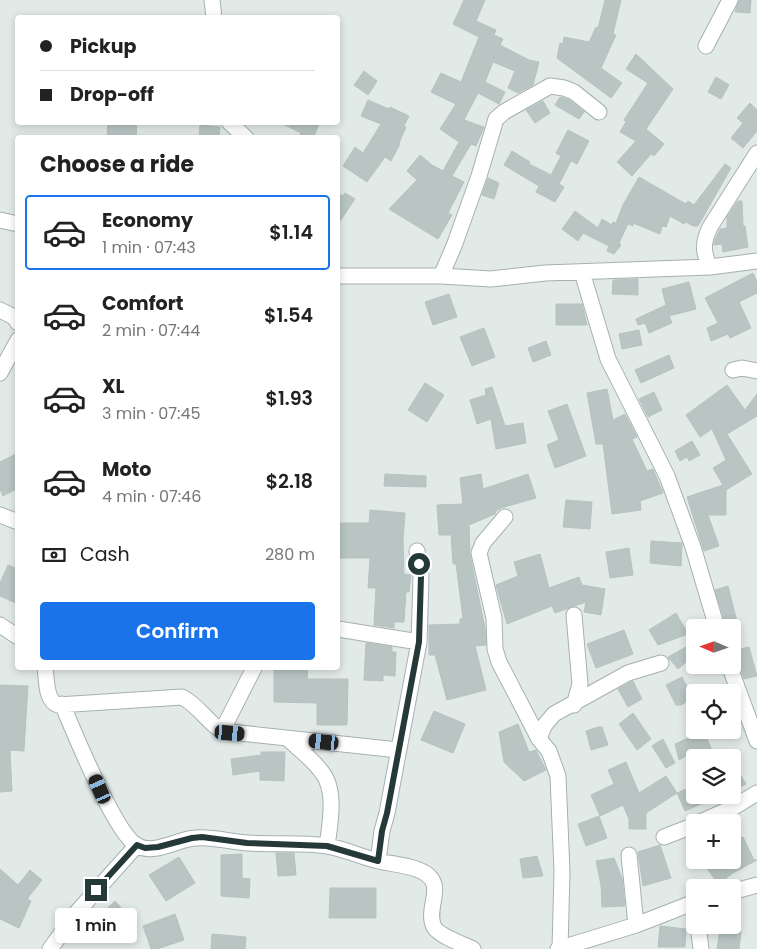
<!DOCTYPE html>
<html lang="en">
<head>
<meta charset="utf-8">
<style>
  body { margin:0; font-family:Poppins,sans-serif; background:#f6f6f6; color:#222; height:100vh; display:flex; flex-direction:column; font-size:19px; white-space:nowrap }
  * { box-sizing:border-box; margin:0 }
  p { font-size:16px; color:#767676 }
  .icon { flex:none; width:28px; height:28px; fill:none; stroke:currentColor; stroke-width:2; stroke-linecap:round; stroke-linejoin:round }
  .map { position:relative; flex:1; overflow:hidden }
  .side { position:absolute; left:15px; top:135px; width:325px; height:535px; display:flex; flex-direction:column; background:#fff; border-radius:5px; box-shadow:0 2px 8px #0003 }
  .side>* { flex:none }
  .hud { position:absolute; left:15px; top:15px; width:325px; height:110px; border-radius:5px; box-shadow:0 2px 8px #0003; display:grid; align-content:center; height:110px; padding:0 25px; background:#fff }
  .needle { width:32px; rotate:272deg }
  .buttons { position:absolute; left:686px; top:619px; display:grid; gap:10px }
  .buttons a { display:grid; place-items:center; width:55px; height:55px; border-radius:5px; background:#fff; box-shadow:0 2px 8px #0003; font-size:25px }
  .end { position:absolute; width:22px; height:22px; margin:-11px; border:6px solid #243938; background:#fff; box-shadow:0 0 0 2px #fff }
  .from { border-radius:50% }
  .bubble { position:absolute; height:35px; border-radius:5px; background:#fff; box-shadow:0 2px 8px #0003; font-size:16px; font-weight:600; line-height:35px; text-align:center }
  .car { position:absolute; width:15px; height:30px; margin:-15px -8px; border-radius:6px; box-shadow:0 0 4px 1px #0007; background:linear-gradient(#222 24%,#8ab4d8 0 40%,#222 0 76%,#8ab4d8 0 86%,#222 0) }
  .hud b { display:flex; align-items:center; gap:18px; height:48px; font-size:19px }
  .hud b+b { border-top:1px solid #e0e0e0 }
  .hud i { width:12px; height:12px; background:#222 }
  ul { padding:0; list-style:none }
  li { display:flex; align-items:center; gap:15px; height:75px; margin:0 10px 8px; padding:0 15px; border:2px solid transparent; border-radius:5px }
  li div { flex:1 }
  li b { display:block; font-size:19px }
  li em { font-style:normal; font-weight:600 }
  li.selected { border-color:#1a73e8 }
  li>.icon { width:45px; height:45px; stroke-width:1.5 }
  h2 { padding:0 25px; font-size:22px; line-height:60px }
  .pay { display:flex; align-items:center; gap:12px; height:55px; padding:0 25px; font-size:19px }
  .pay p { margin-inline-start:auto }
  .action { display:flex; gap:10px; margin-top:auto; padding:10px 25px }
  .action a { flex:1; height:58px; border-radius:5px; background:#1a73e8; color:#fff; font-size:20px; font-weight:600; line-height:58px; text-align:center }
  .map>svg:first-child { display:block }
  .building { fill:#b8c5c2; stroke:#b5c3c0 }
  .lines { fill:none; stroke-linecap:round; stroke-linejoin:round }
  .minor-casing { stroke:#a5b1b0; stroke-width:17 }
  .minor { stroke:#fff; stroke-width:15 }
  .route { stroke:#243938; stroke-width:6 }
</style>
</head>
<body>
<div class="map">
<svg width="757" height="949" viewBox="0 0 757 949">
  <rect width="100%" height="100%" fill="#e2eae8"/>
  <path class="building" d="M464 0H485L476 21 496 30 494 35 503 39 500 45 529 60 539 62 533 85 518 93 508 88 515 71 493 62 485 82 505 92 499 104 478 93 464 120 484 127 476 146 471 144 452 176 464 182 448 213 452 215 438 239 389 209 417 180 407 171 420 155 432 165 443 171 459 142 440 129 456 104 431 92 441 73 461 82 479 37 453 24Z
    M605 0H621L613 34 616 35 601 68 622 83 611 98 557 58 560 43 563 44 564 37 589 42 596 27 598 28Z
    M739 0H751L750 13 735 12Z
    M636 54 673 89 646 129 664 144 654 156 651 154 632 176 617 162 636 141 620 132 626 122 624 120 648 83 626 69Z
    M364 71 377 81 368 95 354 85Z
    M716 77 729 85 721 99 708 92Z
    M560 97 569 100 584 112 579 119 555 105Z
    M368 100 389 109 390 107 409 116 404 126 406 127 399 143 400 144 391 161 385 157 367 182 343 166 355 147 363 153 381 124 361 116Z
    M543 101 550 113 535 123 526 110Z
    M750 103 757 110V131L743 148 731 138 743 123 737 118Z
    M108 122H137L136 138H107Z
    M279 122H320L313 138H299L301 133Z
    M200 125 220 127 219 138H199Z
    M568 130 589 141 577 164 571 161 559 184 564 187 555 202 536 192 539 186 504 165 512 151 530 162 529 164 551 175 561 156 556 153Z
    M725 164 731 168 698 226H693L686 222 684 224 670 216 666 227 662 226 660 234 633 223V226L628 224 619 243 621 245 614 254 607 251 609 246 583 233 578 241 562 229 575 211 598 228 602 219 612 225 613 222 616 223 623 205 639 177 686 204 688 201 694 205Z
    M488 178 499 183 494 199 482 195Z
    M338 193 342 196 345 193 355 199 338 224Z
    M738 201H742L743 226H745L748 247 723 252 722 244 714 245 715 240 720 229 727 228V217Z
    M753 273 757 282V293L739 302 751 328 730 338 728 334 711 341 707 328 718 323 705 298Z
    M638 279V295L612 294 613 280Z
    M689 282 696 309 669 316 672 323 649 333 645 323 638 325 636 319 666 305 662 289Z
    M449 294 457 317 433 325 425 302Z
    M556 304H582L587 325H556Z
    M484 328 495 357 472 366 460 337Z
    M639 330 642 345 622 349 619 334Z
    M546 341 551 355 533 362 528 348Z
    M669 355 674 368 641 383 635 370Z
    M425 383 444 395 427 422 408 410Z
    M727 385 745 410 757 394V416L727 434 752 474 726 490V515H708L719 546 704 551 687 497 723 485 713 468 726 460 712 429 700 437 686 415Z
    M492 387 505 426 523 423 526 443 496 449 491 419 477 424 470 400 486 395 485 389Z
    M607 389 613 420 625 414 637 437 632 439 647 471 653 469 663 493 640 501 641 510 612 514 603 444H596L587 393Z
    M654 392 662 410 648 417 639 399Z
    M567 404 586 456 555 468 547 445 559 440 548 411Z
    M692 441 700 455 689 461 687 457 680 461 675 451Z
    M18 453V488L3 496 0 489V462Z
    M385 474 426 476V487L384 486Z
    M481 474 483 489 528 474 536 498 501 508 496 511 495 514 469 525 470 555 485 628 486 645 475 646 486 690 447 700 435 655H429V625L460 624V619L463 618 456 564H453L451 535H439L437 505 463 504 460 478Z
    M566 500 592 502 590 529 563 527Z
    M370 510 405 513 403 541 404 574 411 575 409 592H406L404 622H394V628L374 625 376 588H368L370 558H338V523H369Z
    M651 541 682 543 681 566 650 563Z
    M629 548 633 575 610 578 606 552Z
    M540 554 549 588 579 577 582 585 605 589 601 615 584 612 586 602 555 613 552 606 507 624 496 585 518 576 514 562Z
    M8 565 18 569V604L0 596V583Z
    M728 586 737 622 726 625 715 590Z
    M676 613 688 634 658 645 649 630Z
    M624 630 633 654 596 668 587 644Z
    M695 642V654L678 669 668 657Z
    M366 643 392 647V652H396L395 676 383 675V681L364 680Z
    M749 647 757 676 744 679 738 661 732 657V651Z
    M274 668H308L307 679H348L347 725H317V703L274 702Z
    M682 677 693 698 681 705H676L666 685Z
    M633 681 642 699 628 707 618 689Z
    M0 685 28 686 24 751 10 750 12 791 0 792Z
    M434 711 465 724 453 753 421 740Z
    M633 713 651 739 637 750 619 724Z
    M518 724 529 752 536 750 546 770 524 781 504 762 499 732Z
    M598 727H602L608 745 591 750 586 731Z
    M704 731 715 758H691L689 754 679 760 675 744Z
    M663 739 675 763 666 768 652 746Z
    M261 752H285L284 781 260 780V771L233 775 231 759 261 755Z
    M732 761 746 784 732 792Z
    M626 762 639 793 666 776 677 793 646 813V829H629V819L623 805 600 816 591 795 614 784 608 770Z
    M695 785V795H721L685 811 677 793Z
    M599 816 607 838 586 846 578 824Z
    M732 820 740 838 743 837 754 860H757L733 873 718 884 701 860H732Z
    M660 845 671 878 643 886 638 852Z
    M276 853H294L296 875 278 876Z
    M242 854V878L250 879 249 898 221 896V855Z
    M537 856 543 876 523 878 520 859Z
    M179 857 195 883 166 901 149 875Z
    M614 858 622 878 625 906 602 907 601 885 596 861Z
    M0 869 18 885 30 870 42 880 27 899 31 901 19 928 0 919Z
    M330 888H376V918H329Z
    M115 901 131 919 108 941 92 923Z
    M175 914 184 940 157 949H151L143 926Z
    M660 926 686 929 685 947H658Z
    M720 929 741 931 739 949H717Z
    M212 934 246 937 245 949H211Z"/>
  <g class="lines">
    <g class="minor-casing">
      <path id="minor" d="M212 0 214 18
        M706 46 730 0
        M229 122 246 138
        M0 220 18 224
        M710 267C702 251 703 242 710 227L757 153
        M582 272 608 359 667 476 693 547 717 628
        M338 276H441L491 279 545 273 710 267 757 261
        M441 276 454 246 479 176 496 119 504 112 550 86 564 88 574 92 599 112
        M0 310 14 317 18 323
        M733 370 742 368 757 371
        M0 373 18 340
        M0 515 18 522
        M505 517 483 543 479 553 494 618 495 649 499 662 539 739 549 751 558 776 562 872 560 949
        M0 625 18 637
        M338 629 419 642
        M729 665 757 741
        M45 668C47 679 45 701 58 705L182 697C198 705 207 722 222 731L398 750
        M62 704C74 732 114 831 136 845 154 856 177 839 195 838 212 836 230 842 248 843 274 845 302 842 327 846 345 849 361 857 378 861 392 864 406 865 419 870 450 883 424 906 434 927 438 935 464 945 473 949
        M574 705 580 684 574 615
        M222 731 254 668
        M288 739C299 749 312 759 321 771 337 789 330 824 327 846
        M539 739 544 726 554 714 628 673 661 663
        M700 822 734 807 757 793
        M664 837 695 825
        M629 855 636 925
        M378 861 382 831 387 813 419 642 421 576 417 551
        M732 892 757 885
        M698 925 701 949
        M50 949 77 912 137 845
        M558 949 636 925 695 902"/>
    </g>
    <use href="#minor" class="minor"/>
  </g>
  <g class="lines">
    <path class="route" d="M96 890 137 845 145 848 158 847 192 838 202 837 247 843 327 846 378 861 382 831 387 813 419 642 421 576 419 564"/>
  </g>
</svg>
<div class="buttons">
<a><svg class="needle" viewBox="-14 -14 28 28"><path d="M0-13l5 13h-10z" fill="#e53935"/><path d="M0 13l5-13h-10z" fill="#767676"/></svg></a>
<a><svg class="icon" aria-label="locate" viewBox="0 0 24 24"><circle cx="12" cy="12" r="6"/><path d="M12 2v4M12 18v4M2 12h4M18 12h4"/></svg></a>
<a><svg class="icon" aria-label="layers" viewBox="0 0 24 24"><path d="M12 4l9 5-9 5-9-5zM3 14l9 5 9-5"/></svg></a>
<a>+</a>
<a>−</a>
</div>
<i class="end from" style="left:419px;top:564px"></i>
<i class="end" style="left:96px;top:890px"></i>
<div class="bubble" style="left:55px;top:908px;width:82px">1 min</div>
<i class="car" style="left:230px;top:733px;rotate:95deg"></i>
<i class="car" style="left:324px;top:742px;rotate:276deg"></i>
<i class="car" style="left:100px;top:789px;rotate:336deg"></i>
<div class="hud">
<b><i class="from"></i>Pickup</b>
<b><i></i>Drop-off</b>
</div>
<section class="side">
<h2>Choose a ride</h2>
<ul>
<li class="selected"><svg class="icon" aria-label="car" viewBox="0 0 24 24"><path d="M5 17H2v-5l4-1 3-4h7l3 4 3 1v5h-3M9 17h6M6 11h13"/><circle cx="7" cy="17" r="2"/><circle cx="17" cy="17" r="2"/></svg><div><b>Economy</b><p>1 min · 07:43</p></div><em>$1.14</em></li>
<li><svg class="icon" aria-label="car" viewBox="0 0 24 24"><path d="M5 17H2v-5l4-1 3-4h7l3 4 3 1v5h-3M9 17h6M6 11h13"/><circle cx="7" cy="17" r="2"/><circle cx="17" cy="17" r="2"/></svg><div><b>Comfort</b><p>2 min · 07:44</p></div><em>$1.54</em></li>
<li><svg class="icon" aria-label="car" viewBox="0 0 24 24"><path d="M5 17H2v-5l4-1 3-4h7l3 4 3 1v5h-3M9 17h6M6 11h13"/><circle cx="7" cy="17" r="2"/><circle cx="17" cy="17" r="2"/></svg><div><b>XL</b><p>3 min · 07:45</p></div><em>$1.93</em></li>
<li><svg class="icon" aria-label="car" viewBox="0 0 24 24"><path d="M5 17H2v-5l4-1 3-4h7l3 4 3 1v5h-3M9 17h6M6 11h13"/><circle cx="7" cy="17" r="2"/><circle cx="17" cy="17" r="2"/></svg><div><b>Moto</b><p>4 min · 07:46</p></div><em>$2.18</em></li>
</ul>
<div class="pay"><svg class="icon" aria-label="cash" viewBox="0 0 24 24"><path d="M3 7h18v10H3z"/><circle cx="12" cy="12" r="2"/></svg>Cash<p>280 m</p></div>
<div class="action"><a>Confirm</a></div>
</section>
</div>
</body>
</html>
